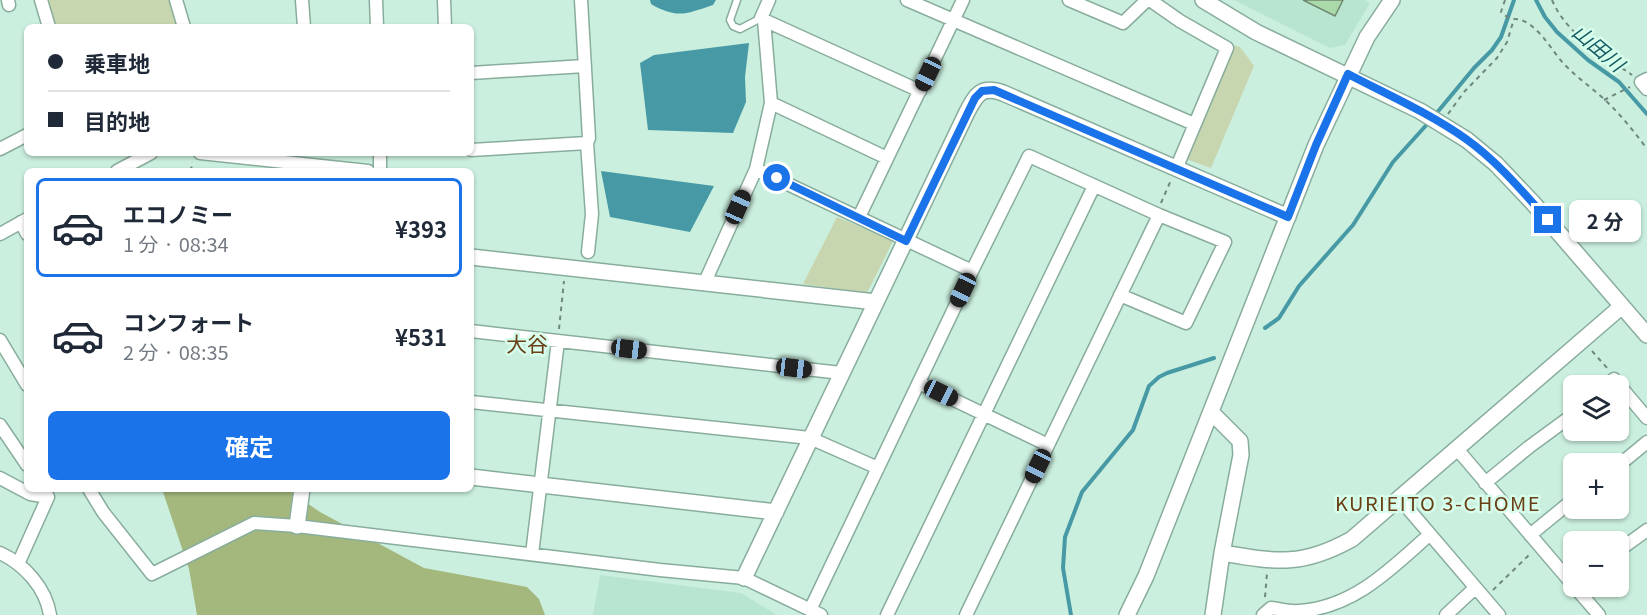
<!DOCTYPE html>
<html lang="ja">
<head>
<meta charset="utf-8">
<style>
  body { margin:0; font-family:Georgia,"Noto Sans JP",serif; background:#f6f6f7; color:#1f2937; height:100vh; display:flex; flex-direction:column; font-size:22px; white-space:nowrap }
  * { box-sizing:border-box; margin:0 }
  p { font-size:20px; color:#747a83 }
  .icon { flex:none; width:33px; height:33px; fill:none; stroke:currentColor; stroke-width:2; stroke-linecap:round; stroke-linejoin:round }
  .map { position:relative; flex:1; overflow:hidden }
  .sheet { position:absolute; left:24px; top:168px; width:450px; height:324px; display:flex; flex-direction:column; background:#fff; border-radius:9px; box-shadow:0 2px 4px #0004 }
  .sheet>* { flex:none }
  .banner { position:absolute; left:24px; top:24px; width:450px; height:132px; border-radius:9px; box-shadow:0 2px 4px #0004; display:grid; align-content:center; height:132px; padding:0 24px; background:#fff }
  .controls { position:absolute; left:1563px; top:375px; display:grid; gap:12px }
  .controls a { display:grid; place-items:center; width:66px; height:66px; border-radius:9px; background:#fff; box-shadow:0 2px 4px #0004; font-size:30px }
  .end { position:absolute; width:27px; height:27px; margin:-14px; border:8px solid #1a73e8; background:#fff; box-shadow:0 0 0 3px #fff }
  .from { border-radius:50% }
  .bubble { position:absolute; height:42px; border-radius:9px; background:#fff; box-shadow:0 2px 4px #0004; font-size:20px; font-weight:700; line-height:42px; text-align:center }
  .car { position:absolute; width:18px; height:36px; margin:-18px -9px; border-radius:8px; box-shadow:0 0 4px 2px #0007; background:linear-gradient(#222 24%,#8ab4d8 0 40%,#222 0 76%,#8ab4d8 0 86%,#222 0) }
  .banner b { display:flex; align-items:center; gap:21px; height:57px; font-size:22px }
  .banner b+b { border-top:2px solid #e0e1e3 }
  .banner i { width:15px; height:15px; background:#1f2937 }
  ul { padding:10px 0 0; list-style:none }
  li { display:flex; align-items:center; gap:18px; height:99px; margin:0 12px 9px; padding:0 12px; border:3px solid transparent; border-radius:9px }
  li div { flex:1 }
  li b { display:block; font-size:22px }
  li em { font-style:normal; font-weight:700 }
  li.active { border-color:#1a73e8 }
  li>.icon { width:54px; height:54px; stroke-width:1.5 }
  .cta { display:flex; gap:12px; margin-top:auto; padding:12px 24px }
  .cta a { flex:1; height:69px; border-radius:9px; background:#1a73e8; color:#fff; font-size:24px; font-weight:700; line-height:69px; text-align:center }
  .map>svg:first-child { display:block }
  .built { fill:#b8e5d0 }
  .green { fill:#c8d6b0 }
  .forest { fill:#a4b87e }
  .water { fill:#479aa5 }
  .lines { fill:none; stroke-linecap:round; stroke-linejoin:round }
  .stream { stroke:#479aa5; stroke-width:4 }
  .building { fill:#aad9aa; stroke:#718870; stroke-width:1.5 }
  .service-casing { stroke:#89ad9c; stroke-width:9 }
  .minor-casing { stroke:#89ad9c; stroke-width:15 }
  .tertiary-casing { stroke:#89ad9c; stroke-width:18 }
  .path { stroke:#6f887d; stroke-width:2; stroke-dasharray:4.5 4.5; stroke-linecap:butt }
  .service { stroke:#fff; stroke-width:6 }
  .minor { stroke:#fff; stroke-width:12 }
  .tertiary { stroke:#fff; stroke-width:15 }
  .route { stroke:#1a73e8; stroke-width:8 }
  .labels { text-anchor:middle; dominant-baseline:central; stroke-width:5; stroke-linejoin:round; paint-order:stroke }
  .water-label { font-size:20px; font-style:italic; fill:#145b63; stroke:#d7fdeb }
  .neighbourhood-label { font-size:20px; letter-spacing:1.5px; fill:#693f16; stroke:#d7fdeb }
  .quarter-label { font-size:21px; fill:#693f16; stroke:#d7fdeb }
</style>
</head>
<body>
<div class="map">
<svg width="1647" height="615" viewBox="0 0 1647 615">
  <rect width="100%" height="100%" fill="#caefde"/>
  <path class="built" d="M1234 0H1364L1370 3 1345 45 1330 48Z
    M600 575 741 593 777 615H593Z"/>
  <path class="green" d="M48 0H170L178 27H55Z
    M1233 45 1240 47 1254 66 1211 168 1186 159Z
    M837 217 893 241 867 293 803 284Z"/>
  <path class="forest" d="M162 489H287L320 512 424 568 527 587 539 599 545 615H197L189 569Z"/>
  <path class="water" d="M650 0H716L713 5C686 14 677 19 651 4Z
    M749 43 745 77 746 102 733 133 648 130 640 63 654 55Z
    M601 171 714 186 690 232 610 217Z"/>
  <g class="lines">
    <path class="stream" d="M1536 0 1545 17 1557 32 1588 60 1619 82 1647 114
      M1435 115 1474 68 1492 50 1501 37 1514 0
      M1265 328 1279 318 1299 286 1353 225 1393 162 1430 121
      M1071 615 1063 568 1065 537 1082 492 1133 430 1149 386 1159 377 1167 373 1214 358"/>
  </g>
  <path class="building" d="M1303 0H1343L1335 16Z"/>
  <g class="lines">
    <g class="service-casing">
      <path id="service" d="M737 0 730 20 733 26 740 29 761 18"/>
    </g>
    <g class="minor-casing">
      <path id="minor" d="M8 0 9 5
        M41 0 49 27
        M176 0 184 27
        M302 0 304 27
        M376 0 377 27
        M444 0 445 27
        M769 0 761 18 764 20 920 91
        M907 0 1194 124
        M1069 0 1123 23 1147 0
        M1150 0 1180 21 1227 48 1176 169
        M764 20 771 103
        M471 73 585 66
        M1647 79 1641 82 1647 89
        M587 143 592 214 588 252
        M0 149 27 135
        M471 150 587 143 589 138 581 0
        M200 153 368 171
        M756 169 972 271
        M117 171 151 153
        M380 171V153
        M859 217 963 0
        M21 222 27 234
        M0 234 27 219
        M704 284 756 169 771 103 887 158
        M471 331 841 373
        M0 340 27 385
        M919 383 1048 445
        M1607 386 1614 379 1647 418
        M471 402 810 438 878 468
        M0 425 27 465
        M1457 449 1574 586
        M1618 466 1647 442
        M0 478 30 494 48 497
        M1485 483 1529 447 1574 414
        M89 489 103 512 152 574 254 523 297 526 660 570 744 578 821 615
        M1399 498 1499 615
        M1530 535 1574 499
        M1618 551 1647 530
        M0 553C24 564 46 588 50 615
        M532 554 558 341
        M18 564 48 497 43 489
        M1574 586 1599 615
        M810 610 972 271 1029 156 1159 215 1225 242 1186 323 1120 295
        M887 615 1094 186
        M966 615 1159 215
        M1263 615 1271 608C1280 609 1290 612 1299 611 1353 608 1391 569 1429 535
        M1446 615 1475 588"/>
    </g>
    <g class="tertiary-casing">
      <path id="tertiary" d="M1203 0 1256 32 1420 111 1467 140 1496 164 1533 203 1647 335
        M471 257 876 302
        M1211 412 1240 441 1241 455 1222 553 1213 615
        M471 477 776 512
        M297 526 302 489
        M1222 553C1276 562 1302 567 1352 539L1622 306
        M744 578 967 112C976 95 981 85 1003 93L1288 217
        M1127 615 1146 576 1316 145 1367 37 1392 0"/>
    </g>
    <path class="path" d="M1505 0 1501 12 1512 21
      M1552 0C1567 35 1602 54 1632 75
      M1604 100 1630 87
      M1448 114 1464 92 1497 58 1507 42 1514 19C1522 19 1529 23 1535 29 1548 40 1555 56 1568 68 1579 79 1592 88 1604 99 1620 114 1634 131 1647 149
      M191 171 192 162
      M1161 203 1171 180
      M559 329 564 281
      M1592 351 1608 369
      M1493 590 1530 554
      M1265 597 1267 573"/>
    <use href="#service" class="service"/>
    <use href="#minor" class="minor"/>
    <use href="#tertiary" class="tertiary"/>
  </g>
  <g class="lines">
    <path class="route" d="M777 178 906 241 975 98 982 91 994 90 1288 217 1316 145 1348 74C1388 95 1429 113 1466 139 1497 161 1523 192 1548 220"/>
  </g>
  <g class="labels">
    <g class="water-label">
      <text transform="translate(1599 47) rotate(40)">山田川</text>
    </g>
    <g class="neighbourhood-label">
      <text x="1438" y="502">KURIEITO 3-CHOME</text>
    </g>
    <g class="quarter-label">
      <text x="527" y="343">大谷</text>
    </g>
  </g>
</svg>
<div class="controls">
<a><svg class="icon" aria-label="layers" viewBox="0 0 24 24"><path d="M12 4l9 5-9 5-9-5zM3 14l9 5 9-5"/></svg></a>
<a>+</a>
<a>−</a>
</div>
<i class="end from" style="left:777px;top:178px"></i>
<i class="end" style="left:1548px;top:220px"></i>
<div class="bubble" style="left:1569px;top:200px;width:72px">2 分</div>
<i class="car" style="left:928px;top:74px;rotate:205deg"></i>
<i class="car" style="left:738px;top:207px;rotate:24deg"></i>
<i class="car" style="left:963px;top:290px;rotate:205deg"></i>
<i class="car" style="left:629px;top:349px;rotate:97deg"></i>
<i class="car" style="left:794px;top:368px;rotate:97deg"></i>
<i class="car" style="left:941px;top:393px;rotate:116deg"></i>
<i class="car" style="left:1038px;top:466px;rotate:206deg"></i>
<div class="banner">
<b><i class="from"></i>乗車地</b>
<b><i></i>目的地</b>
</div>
<section class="sheet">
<ul>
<li class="active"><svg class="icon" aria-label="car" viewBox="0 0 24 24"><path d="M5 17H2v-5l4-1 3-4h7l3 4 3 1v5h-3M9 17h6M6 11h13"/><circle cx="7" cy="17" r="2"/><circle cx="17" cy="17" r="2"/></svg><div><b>エコノミー</b><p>1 分 · 08:34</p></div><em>¥393</em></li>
<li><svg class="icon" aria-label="car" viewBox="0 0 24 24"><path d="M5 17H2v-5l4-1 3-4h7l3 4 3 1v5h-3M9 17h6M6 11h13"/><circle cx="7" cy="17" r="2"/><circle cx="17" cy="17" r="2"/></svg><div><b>コンフォート</b><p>2 分 · 08:35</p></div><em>¥531</em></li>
</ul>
<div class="cta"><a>確定</a></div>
</section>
</div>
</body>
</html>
